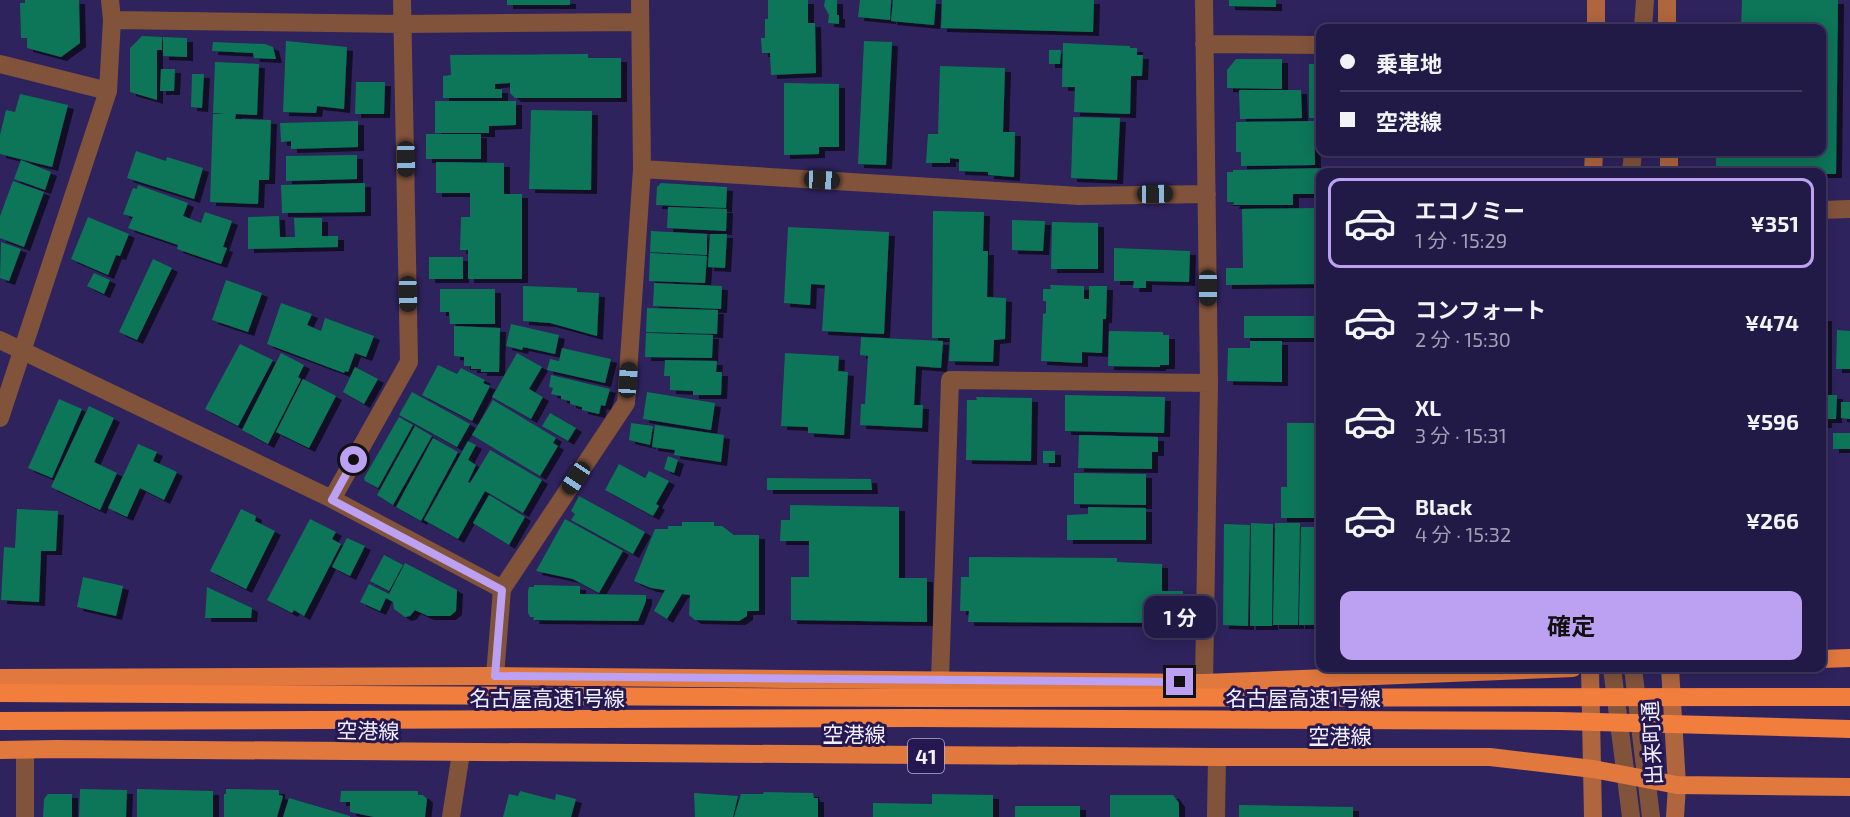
<!DOCTYPE html>
<html lang="ja">
<head>
<meta charset="utf-8">
<style>
  body { margin:0; font-family:"Exo 2","Noto Sans JP",sans-serif; background:#2e2751; color:#f1f3f6; height:100vh; display:flex; flex-direction:column; font-size:22px; white-space:nowrap }
  * { box-sizing:border-box; margin:0 }
  p { font-size:20px; color:#a2a1b3 }
  .icon { flex:none; width:33px; height:33px; fill:none; stroke:currentColor; stroke-width:2; stroke-linecap:round; stroke-linejoin:round }
  .map { position:relative; flex:1; overflow:hidden }
  .panel { position:absolute; left:1316px; top:168px; width:510px; height:504px; display:flex; flex-direction:column; background:#221a46; border-radius:12px; box-shadow:0 3px 15px #0003,0 0 0 2px #3f385f }
  .panel>* { flex:none }
  .top-card { position:absolute; left:1316px; top:24px; width:510px; height:132px; border-radius:12px; box-shadow:0 3px 15px #0003,0 0 0 2px #3f385f; display:grid; align-content:center; height:132px; padding:0 24px; background:#221a46 }
  .end { position:absolute; width:27px; height:27px; margin:-14px; border:8px solid #bca0f2; background:#111; box-shadow:0 0 0 3px #111 }
  .from { border-radius:50% }
  .bubble { position:absolute; height:42px; border-radius:12px; background:#221a46; box-shadow:0 3px 15px #0003,0 0 0 2px #3f385f; font-size:20px; font-weight:700; line-height:42px; text-align:center }
  .car { position:absolute; width:18px; height:36px; margin:-18px -9px; border-radius:8px; box-shadow:0 0 4px 2px #0007; background:linear-gradient(#222 24%,#8ab4d8 0 40%,#222 0 76%,#8ab4d8 0 86%,#222 0) }
  .top-card b { display:flex; align-items:center; gap:21px; height:57px; font-size:22px }
  .top-card b+b { border-top:2px solid #3f385f }
  .top-card i { width:15px; height:15px; background:#f1f3f6 }
  ul { padding:10px 0 0; list-style:none }
  li { display:flex; align-items:center; gap:18px; height:90px; margin:0 12px 9px; padding:0 12px; border:3px solid transparent; border-radius:12px }
  li div { flex:1 }
  li b { display:block; font-size:22px }
  li em { font-style:normal; font-weight:700 }
  li.selected { border-color:#bca0f2 }
  li>.icon { width:54px; height:54px; stroke-width:1.5 }
  .cta { display:flex; gap:12px; margin-top:auto; padding:12px 24px }
  .cta a { flex:1; height:69px; border-radius:12px; background:#bca0f2; color:#111; font-size:24px; font-weight:700; line-height:69px; text-align:center }
  .map>svg:first-child { display:block }
  .building { fill:#0c7558; filter:url(#shadow) }
  .lines { fill:none; stroke-linecap:round; stroke-linejoin:round }
  .service { stroke:#82533b; stroke-width:18 }
  .minor { stroke:#82533b; stroke-width:18 }
  .secondary { stroke:#af653e; stroke-width:18 }
  .trunk { stroke:#e1783e; stroke-width:18 }
  .motorway-bridge { stroke:#f17e3d; stroke-width:18 }
  .route { stroke:#bca0f2; stroke-width:8 }
  .labels { text-anchor:middle; dominant-baseline:central; stroke-width:6; stroke-linejoin:round; paint-order:stroke }
  .shield { fill:#251851; stroke:#b4afcb; stroke-width:1.5 }
  .shield-label { font-size:20px; font-weight:bold; fill:#f1f0ff }
  .street-label { font-size:21px; fill:#f1f0ff; stroke:#251851 }
</style>
</head>
<body>
<div class="map">
<svg width="1850" height="817" viewBox="0 0 1850 817">
  <defs>
    <filter id="shadow"><feDropShadow dx="6" dy="4" stdDeviation="0" flood-color="#0009"/></filter>
  </defs>
  <rect width="100%" height="100%" fill="#2e235d"/>
  <path class="building" d="M25 0H79L80 43 61 57 27 48V38H21L20 3H25Z
    M507 0H570V5H507Z
    M768 0H808V23H815L816 73 771 75 770 53H762L761 38H765V19H768Z
    M825 0H837V15H839V24L828 23 829 15 824 6Z
    M860 0H891L890 20 858 17Z
    M893 0H936L934 25 891 21Z
    M942 0H1094L1093 32 941 28Z
    M1229 0H1276V7L1229 6Z
    M1742 0H1838L1836 174H1821V172H1716V152H1821V28H1741Z
    M142 36 162 37V50H157V100L130 92V48Z
    M163 37 187 38V57L163 56Z
    M286 41 347 47 344 109 317 106 316 113 283 112Z
    M864 41 892 42 886 165 858 164Z
    M213 42 265 44 273 47 276 59 254 58 253 53 212 51Z
    M1063 43 1130 46V48H1137V55H1143L1142 76H1131L1130 114 1074 112 1075 87H1062Z
    M1049 50H1061L1060 64H1049Z
    M588 54V58H621V98H515L510 93V83L495 84V89H502V98H443V76L451 75 450 55Z
    M1236 59H1282V89L1227 88V70Z
    M215 62 259 64 257 115 236 114 235 119 271 120 269 180H259L258 204 210 202 213 114H226L213 113Z
    M1309 64H1320V118H1309Z
    M940 66 1005 68 1003 132H1015L1014 177 988 175V172L959 171V159L950 158V163H926L928 134H938Z
    M161 69H175L174 91H160Z
    M192 74H204L202 108 191 107Z
    M356 82H385L384 114H355Z
    M784 83 839 84V147H819V154L784 155Z
    M1239 90H1301L1302 118 1240 119Z
    M20 94 68 105 52 167 0 154V135L6 110 15 112Z
    M435 101H516V125L489 126V133H435Z
    M531 110 592 111 591 190 529 189Z
    M1073 117 1120 118 1117 180 1071 178Z
    M358 121V147L291 149V141L281 142 280 123Z
    M1314 121 1315 165 1241 166V152H1236V122Z
    M426 134H481V159H426Z
    M136 151 166 161 167 157 203 168 194 199 127 178Z
    M357 155V179L286 181V156Z
    M21 160 51 172 45 190 14 179Z
    M436 162 504 163V194H522V279H468V250H460L461 217H470V193H436Z
    M1328 168V172H1320V194H1293V205H1233L1234 202H1227V172H1233V170Z
    M13 181 44 192 24 247 0 238V216Z
    M365 183V212L282 213 281 185Z
    M661 183 727 187 726 208 656 205 657 187Z
    M138 185 188 203 183 216 201 223 205 212 232 221 223 247 227 248 221 264 177 249 178 245 128 228 133 217 123 214 133 188 137 189Z
    M668 207 727 209 726 231 667 228Z
    M1320 208V284L1226 285V268H1243L1242 209Z
    M933 211 984 212 983 251H988L987 297 1006 298 1005 339 994 340 993 362 949 361 950 338H932Z
    M279 216 280 237H295L294 218H322V236H338V247L248 249V217Z
    M88 217 129 234 120 256 116 255 108 275 71 259Z
    M1012 220 1045 221 1043 251 1012 250Z
    M1052 222 1098 223V269H1051Z
    M788 227 889 232 884 334 822 331 825 285 811 284 810 305 784 303Z
    M651 231 707 234V255L650 252Z
    M710 234H727L725 268 708 267Z
    M1 242 21 249 9 281 0 278Z
    M1114 248 1190 251 1189 282 1146 281V288H1133L1134 281H1114Z
    M650 253 707 256 705 283 649 281Z
    M429 257H463V279H429Z
    M153 259 172 268 137 340 119 332Z
    M94 273 110 280 104 294 87 286Z
    M226 280 262 293 248 332 212 320Z
    M654 283 722 286 721 309 653 306Z
    M1050 285 1084 286V299H1089V286H1107L1106 319H1103L1102 353 1082 352V363L1041 361 1043 314 1046 313V301H1043V289H1051Z
    M523 286 577 288V292L599 293 597 336 550 323 523 321Z
    M440 289H495V324H450L449 312H440Z
    M281 303 312 314 307 325 321 331 325 318 374 336 366 357 355 353 348 372 345 371 344 373 267 344Z
    M647 308 718 310 717 334 646 332Z
    M1244 316H1314L1315 338H1244Z
    M1821 317H1826V395H1837L1836 419H1826V424H1821Z
    M511 324 559 335 555 354 523 347 522 350 506 346Z
    M454 326 500 328 499 372H481V369H471V366H464V357L454 356Z
    M1837 330 1850 331V369H1836Z
    M1109 331 1163 332V335H1169V365H1160V367L1108 366Z
    M646 333 713 335 712 358 645 357Z
    M861 337 943 341 941 368 916 366 914 405H923L922 428 860 425 861 404H865L868 356 860 355Z
    M1250 341H1282V382L1227 381 1228 348H1250Z
    M240 344 273 360 238 426 205 409Z
    M562 348 611 359 605 383 547 370 550 359 559 361Z
    M281 353 304 365 298 377 301 379 268 444 242 430Z
    M517 353 542 367 529 389 543 397 531 419 492 397Z
    M785 353 839 356 838 371 848 372 844 435 808 433V427L781 426Z
    M665 360 717 361 716 372H722L721 395H693V391L670 390V376H664Z
    M438 365 457 374 461 368 485 380 483 383 490 386 472 421 422 395Z
    M355 367 378 379 364 404 343 392Z
    M551 375 610 389 605 406 601 405 599 414 582 410V407L570 404V401L561 399V396L551 394 553 388 549 387Z
    M303 379 336 396 309 448 276 432Z
    M412 392 470 424 457 447 399 415Z
    M647 392 715 403 711 430 643 419Z
    M1065 395 1165 397 1164 433 1065 431Z
    M976 397 1032 398 1031 461 966 460 967 400H977Z
    M59 399 82 409 52 478 28 468Z
    M493 400 556 438 553 443 558 446 540 476 472 435Z
    M1841 402H1850V419L1841 418Z
    M89 406 114 418 94 462 117 473 100 510 51 487Z
    M550 413 576 428 568 441 542 426Z
    M399 417 413 425 378 488 365 481 364 478Z
    M631 423 653 426 650 445 629 440Z
    M1287 423H1320V518H1281V487H1287Z
    M655 425 724 435 721 462 674 455 675 450 652 447Z
    M415 426 432 436 393 505 377 495Z
    M1833 433H1850V449H1833Z
    M1079 435 1158 437V452H1152V469L1078 468Z
    M433 438 458 452 421 521 396 507Z
    M468 441 476 445 468 460 476 465 468 482 470 483 490 450 542 480 523 513 485 491 458 539 424 520Z
    M138 444 157 452 153 461 177 472 164 500 140 488 127 517 108 508Z
    M1043 451H1055V463H1043Z
    M668 456 678 460 674 473 664 469Z
    M619 464 645 478 649 471 669 481 656 504 659 506 653 516 605 490Z
    M1074 473 1146 474V505L1074 504Z
    M767 478 871 479 872 490H767Z
    M489 495 525 517 509 545 473 523Z
    M579 496 645 532 633 554 571 520 575 514 571 511Z
    M790 505 899 507V578H927V622L791 620V577H809V541H780L781 520H790Z
    M1088 507 1146 508V540H1067V515L1088 514Z
    M17 509 58 511 56 551H41L39 602 1 600 4 547 15 548Z
    M241 509 256 516 255 521 275 531 246 589 210 571Z
    M310 519 336 532 332 539 341 544 304 616 294 610 292 613 267 600Z
    M565 519 623 551 599 593 573 579 536 571Z
    M682 522H714V526H722L734 535H759V611H747V616L739 621 695 620 689 615 690 595 682 594 667 619 654 611 665 590 651 588 634 581 655 529H668V526H682Z
    M1251 523 1273 524 1272 626H1250Z
    M1275 523H1300L1298 625H1273Z
    M1224 524 1250 525 1248 626 1223 625Z
    M1301 527H1320V625H1299Z
    M347 538 365 546 350 576 332 567Z
    M384 555 403 565 389 591 370 581Z
    M969 557 1117 558V562L1162 564V591H1183V623L968 622 969 611H960L961 577H969Z
    M405 563 457 590 456 611 450 616H428L415 610 410 616 405 617 394 609 393 602 386 598 380 611 360 602 369 584 389 594Z
    M83 577 123 586 116 616 77 607Z
    M534 585 580 586V594L646 595V601L638 621 533 620 534 617H530L528 613V591L529 587H534Z
    M207 587 252 608 251 618H205Z
    M80 789 127 790 126 817H79Z
    M137 789 213 791V817H137Z
    M226 789 279 790V795L283 796 277 817H224V794H226Z
    M341 791H418V795H423L427 799 425 817H374L350 812V802H340Z
    M520 791 555 800 556 794 576 799 571 817H503L509 794 518 796Z
    M764 792 813 793 814 798H818V817H734L741 794H763Z
    M694 793 738 796 733 817H695Z
    M48 794H72V817H43L44 799Z
    M932 794 993 795V817H873V803L932 804Z
    M1110 795H1173L1179 803V817H1110Z
    M289 798 350 816V817H283Z
    M1239 805 1353 807V817H1239Z
    M1015 806H1080V817H1015Z"/>
  <g class="lines">
    <path class="service" d="M1643 28 1645 0
      M1631 172 1633 152
      M1612 668 1631 817
      M1633 668 1651 817"/>
    <path class="minor" d="M112 20 403 24 640 22
      M1204 44 1320 45
      M0 64 108 91
      M642 169 1079 196 1207 194
      M1821 210 1850 209
      M0 340 332 499 502 589 626 403 642 169 640 0
      M0 418 108 91 112 20 110 0
      M332 499 409 362 402 0
      M495 676 502 589
      M940 680 950 380 1209 383
      M1204 683 1209 383 1204 0
      M25 817V751
      M451 817 461 753
      M1216 817 1217 757"/>
    <path class="secondary" d="M1667 0V28
      M1596 28V0
      M1669 152V172
      M1593 172 1594 152
      M1590 668 1593 817
      M1670 668 1677 785 1675 817"/>
    <path class="trunk" d="M1821 659 1850 658
      M0 678 495 676 1204 683 1573 668
      M0 750 56 749 1217 757H1490L1593 769 1677 785 1850 787"/>
    <path class="motorway-bridge" d="M0 693 923 698 1850 697
      M0 721 916 718 1560 721 1850 729"/>
  </g>
  <g class="lines">
    <path class="route" d="M354 460 332 500 502 590 495 676 1180 682"/>
  </g>
  <g class="labels">
    <rect class="shield" x="908" y="739" width="36" height="34" rx="4.5"/>
    <g class="shield-label">
      <text x="926" y="756">41</text>
    </g>
    <g class="street-label">
      <text x="547" y="697">名古屋高速1号線</text>
      <text x="1303" y="697">名古屋高速1号線</text>
      <text transform="translate(368 730) rotate(1)">空港線</text>
      <text x="854" y="733">空港線</text>
      <text x="1340" y="735">空港線</text>
      <text transform="translate(1651 743) rotate(-93)">出来町通</text>
    </g>
  </g>
</svg>
<i class="end from" style="left:354px;top:460px"></i>
<i class="end" style="left:1180px;top:682px"></i>
<div class="bubble" style="left:1144px;top:596px;width:72px">1 分</div>
<i class="car" style="left:406px;top:159px;rotate:179deg"></i>
<i class="car" style="left:822px;top:180px;rotate:93deg"></i>
<i class="car" style="left:1155px;top:194px;rotate:89deg"></i>
<i class="car" style="left:1208px;top:288px;rotate:180deg"></i>
<i class="car" style="left:408px;top:294px;rotate:179deg"></i>
<i class="car" style="left:628px;top:380px;rotate:4deg"></i>
<i class="car" style="left:576px;top:478px;rotate:214deg"></i>
<div class="top-card">
<b><i class="from"></i>乗車地</b>
<b><i></i>空港線</b>
</div>
<section class="panel">
<ul>
<li class="selected"><svg class="icon" aria-label="car" viewBox="0 0 24 24"><path d="M5 17H2v-5l4-1 3-4h7l3 4 3 1v5h-3M9 17h6M6 11h13"/><circle cx="7" cy="17" r="2"/><circle cx="17" cy="17" r="2"/></svg><div><b>エコノミー</b><p>1 分 · 15:29</p></div><em>¥351</em></li>
<li><svg class="icon" aria-label="car" viewBox="0 0 24 24"><path d="M5 17H2v-5l4-1 3-4h7l3 4 3 1v5h-3M9 17h6M6 11h13"/><circle cx="7" cy="17" r="2"/><circle cx="17" cy="17" r="2"/></svg><div><b>コンフォート</b><p>2 分 · 15:30</p></div><em>¥474</em></li>
<li><svg class="icon" aria-label="car" viewBox="0 0 24 24"><path d="M5 17H2v-5l4-1 3-4h7l3 4 3 1v5h-3M9 17h6M6 11h13"/><circle cx="7" cy="17" r="2"/><circle cx="17" cy="17" r="2"/></svg><div><b>XL</b><p>3 分 · 15:31</p></div><em>¥596</em></li>
<li><svg class="icon" aria-label="car" viewBox="0 0 24 24"><path d="M5 17H2v-5l4-1 3-4h7l3 4 3 1v5h-3M9 17h6M6 11h13"/><circle cx="7" cy="17" r="2"/><circle cx="17" cy="17" r="2"/></svg><div><b>Black</b><p>4 分 · 15:32</p></div><em>¥266</em></li>
</ul>
<div class="cta"><a>確定</a></div>
</section>
</div>
</body>
</html>
